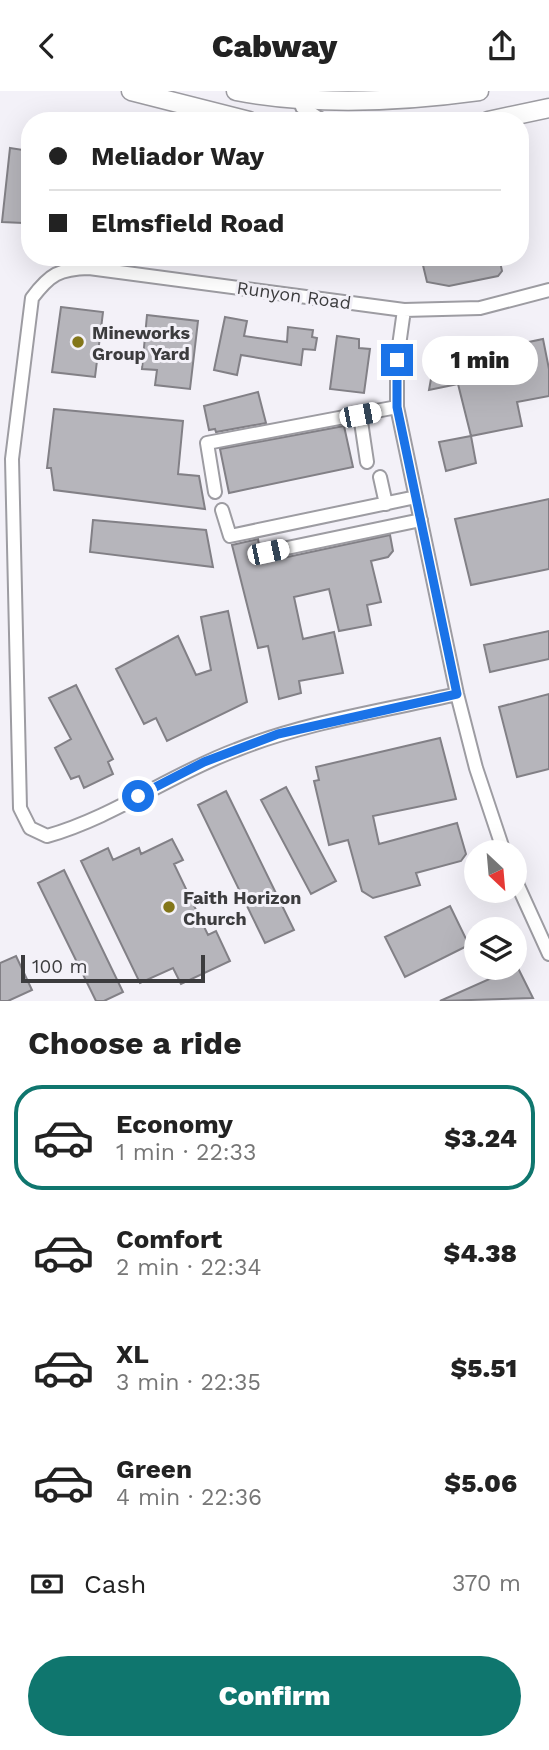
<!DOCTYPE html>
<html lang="en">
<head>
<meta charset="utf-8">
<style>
  body { margin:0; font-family:"Work Sans",sans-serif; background:#f6f6f6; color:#222; height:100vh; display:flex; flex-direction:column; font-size:26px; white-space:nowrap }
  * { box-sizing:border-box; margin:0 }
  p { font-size:23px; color:#767676 }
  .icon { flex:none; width:38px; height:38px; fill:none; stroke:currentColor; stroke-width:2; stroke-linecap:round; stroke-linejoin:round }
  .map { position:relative; height:910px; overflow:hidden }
  .side { display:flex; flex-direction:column; background:#fff; flex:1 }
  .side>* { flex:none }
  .banner { position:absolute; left:21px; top:21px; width:508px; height:154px; border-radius:28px; box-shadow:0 7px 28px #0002; display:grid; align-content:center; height:154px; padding:0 28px; background:#fff }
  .needle { width:46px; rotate:154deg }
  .buttons { position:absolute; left:464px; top:749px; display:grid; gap:14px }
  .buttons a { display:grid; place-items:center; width:63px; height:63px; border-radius:50%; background:#fff; box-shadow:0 7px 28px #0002; font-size:35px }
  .scale { position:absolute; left:21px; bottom:18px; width:184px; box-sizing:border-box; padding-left:7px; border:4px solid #3c3c3e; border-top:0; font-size:19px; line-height:24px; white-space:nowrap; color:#3c3c3e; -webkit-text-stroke:5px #f3f1f8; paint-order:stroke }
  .end { position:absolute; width:32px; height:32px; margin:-16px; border:9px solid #1a73e8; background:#fff; box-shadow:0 0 0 4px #fff }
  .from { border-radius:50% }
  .bubble { position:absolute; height:49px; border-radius:24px; background:#fff; box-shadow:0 7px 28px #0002; font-size:23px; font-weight:800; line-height:49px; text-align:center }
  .car { position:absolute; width:21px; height:42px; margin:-21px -10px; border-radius:9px; box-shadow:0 0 5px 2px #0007; background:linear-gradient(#fff 24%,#345 0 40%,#fff 0 76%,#345 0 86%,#fff 0) }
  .banner b { display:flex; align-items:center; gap:24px; height:66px; font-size:26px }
  .banner b+b { border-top:2px solid #e0e0e0 }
  .banner i { width:18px; height:18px; background:#222 }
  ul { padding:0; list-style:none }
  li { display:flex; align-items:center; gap:21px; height:105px; margin:0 14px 10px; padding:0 14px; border:4px solid transparent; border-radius:28px }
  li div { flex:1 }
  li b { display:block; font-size:26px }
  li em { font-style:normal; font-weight:800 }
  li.selected { border-color:#0f766e }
  li>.icon { width:63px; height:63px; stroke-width:1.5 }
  h2 { padding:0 28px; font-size:32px; line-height:84px }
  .pay { display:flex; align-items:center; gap:18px; height:77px; padding:0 28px; font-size:26px }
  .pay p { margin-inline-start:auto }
  .primary-button { display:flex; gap:14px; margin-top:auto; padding:14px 28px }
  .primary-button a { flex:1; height:80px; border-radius:42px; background:#0f766e; color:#fff; font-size:28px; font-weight:800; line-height:80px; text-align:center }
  header { display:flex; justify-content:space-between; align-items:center; height:91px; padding:0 28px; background:#fff; font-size:32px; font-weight:800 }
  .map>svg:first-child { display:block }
  .building { fill:#b6b5bb; stroke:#828086; stroke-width:2 }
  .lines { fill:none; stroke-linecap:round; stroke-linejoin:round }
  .minor-casing { stroke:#9d9ca2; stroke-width:16 }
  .highway-casing { stroke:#9d9ca2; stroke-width:21 }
  .minor { stroke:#fff; stroke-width:12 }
  .highway { stroke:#fff; stroke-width:18 }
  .route { stroke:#1a73e8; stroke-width:9 }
  .poi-dot { fill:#83761a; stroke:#f3f1f8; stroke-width:2.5 }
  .labels { text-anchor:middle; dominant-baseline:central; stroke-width:6; stroke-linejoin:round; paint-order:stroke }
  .street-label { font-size:18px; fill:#3c3c3e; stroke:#f3f1f8 }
  .poi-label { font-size:18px; font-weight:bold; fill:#3c3c3e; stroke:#f3f1f8; text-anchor:start }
</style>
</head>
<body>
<header><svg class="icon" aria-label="back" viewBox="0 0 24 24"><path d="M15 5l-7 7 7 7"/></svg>Cabway<svg class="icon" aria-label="share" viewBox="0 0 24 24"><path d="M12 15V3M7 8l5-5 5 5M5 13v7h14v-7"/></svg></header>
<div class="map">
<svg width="549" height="910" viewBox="0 0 549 910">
  <rect width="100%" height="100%" fill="#f3f1f8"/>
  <path class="building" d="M10 57 30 60 23 132 2 131Z
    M421 166H499L502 180 498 185 449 195 427 191Z
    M61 216 103 221 95 286 52 281Z
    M147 224 198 230 190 298 155 294 157 279 142 278Z
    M225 226 247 230 244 245 287 251 288 236 313 239 312 246 317 247 315 259 303 258 301 274 241 264 237 284 214 279Z
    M337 245 359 248V257L370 258 364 302 330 298Z
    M543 248 549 278V305L517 311 522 335 471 345 458 293 429 299 434 271Z
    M258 301 266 332 216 341 215 338 209 339 204 315Z
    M54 318 183 330 178 383 199 385 205 418 54 399 51 377H47Z
    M344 335 353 376 229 402 220 358Z
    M471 345 476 372 446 380 439 351Z
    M549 408V478L471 494 455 428Z
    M93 429 206 439 213 476 90 461Z
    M390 444 393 460 388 466 371 470 381 511 367 514 371 534 339 540 329 498 294 506 303 548 334 541 343 582 299 590 301 602 279 608 268 555 258 557 232 454 258 448 261 466 269 470Z
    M228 520 247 611 167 650 156 627 144 633 116 578 178 545 196 584 211 579 201 526Z
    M549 540V568L490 581 484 554Z
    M76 594 113 668 108 671 113 683 84 697 79 685 71 688 55 657 71 648 49 607Z
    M549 603V678L517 686 499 616Z
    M440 647 456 708 373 725 379 753 457 732 466 763 461 770 416 782 420 794 373 807 362 800 348 749 329 754 314 690 319 689 316 676Z
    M286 696 336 790 311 803 261 709Z
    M226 700 294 839 265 852 198 714Z
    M172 748 183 769 174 773 208 844 216 840 230 870 181 893 173 877 140 892 81 770 108 757 113 769 139 757 141 763Z
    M64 779 123 901 104 910H96L38 792Z
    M450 815 469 854 405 886 385 846Z
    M16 865 32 899 8 910H0V872Z
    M516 873 533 907 440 910 514 877Z"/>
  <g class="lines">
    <g class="minor-casing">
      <path id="minor" d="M299 4 302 16 323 30
        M404 219 397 269V316L457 603 476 677 504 761
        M360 324 367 371
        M380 386 386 413
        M215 401 207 352 397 316
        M222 419 230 445 416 406
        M268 461 421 429
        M457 603C383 620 306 631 236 659 171 683 114 726 47 745L30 737 20 717 12 368 32 207C50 183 59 178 89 177L404 219 480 217 549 199
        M514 786 549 863"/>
    </g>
    <g class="highway-casing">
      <path id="highway" d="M131 0 249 30
        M236 0C316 15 399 11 479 0
        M488 30 549 17"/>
    </g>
    <use href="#minor" class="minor"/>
    <use href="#highway" class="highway"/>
  </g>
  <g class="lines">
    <path class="route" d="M138 705 204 671 278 643 457 603 397 316V269"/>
  </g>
  <g class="poi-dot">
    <circle cx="78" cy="251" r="7"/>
    <circle cx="169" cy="816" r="7"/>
  </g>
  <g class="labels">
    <g class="street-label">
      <text transform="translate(294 204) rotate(8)">Runyon Road</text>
    </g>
    <g class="poi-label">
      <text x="92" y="241">Mineworks<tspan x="92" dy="21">Group Yard</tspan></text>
      <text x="183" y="806">Faith Horizon<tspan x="183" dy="21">Church</tspan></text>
    </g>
  </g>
</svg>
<div class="buttons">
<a><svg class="needle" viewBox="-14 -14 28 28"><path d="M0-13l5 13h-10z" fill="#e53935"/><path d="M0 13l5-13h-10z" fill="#767676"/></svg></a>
<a><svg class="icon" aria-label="layers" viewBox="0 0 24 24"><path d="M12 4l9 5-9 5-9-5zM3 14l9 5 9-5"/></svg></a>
</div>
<div class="scale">100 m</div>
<i class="end from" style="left:138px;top:705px"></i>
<i class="end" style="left:397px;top:269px"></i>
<div class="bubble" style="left:422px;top:245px;width:116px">1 min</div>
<i class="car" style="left:360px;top:324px;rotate:79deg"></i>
<i class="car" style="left:268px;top:461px;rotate:78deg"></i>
<div class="banner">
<b><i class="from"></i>Meliador Way</b>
<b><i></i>Elmsfield Road</b>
</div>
</div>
<section class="side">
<h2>Choose a ride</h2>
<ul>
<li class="selected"><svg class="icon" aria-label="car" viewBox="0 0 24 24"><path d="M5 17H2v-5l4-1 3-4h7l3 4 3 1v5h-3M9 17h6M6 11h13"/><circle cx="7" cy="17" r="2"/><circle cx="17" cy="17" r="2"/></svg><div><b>Economy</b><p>1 min · 22:33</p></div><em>$3.24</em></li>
<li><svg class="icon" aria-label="car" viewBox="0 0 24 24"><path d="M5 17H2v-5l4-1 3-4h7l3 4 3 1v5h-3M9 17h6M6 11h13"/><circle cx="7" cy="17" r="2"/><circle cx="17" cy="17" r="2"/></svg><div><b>Comfort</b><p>2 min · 22:34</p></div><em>$4.38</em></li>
<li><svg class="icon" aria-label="car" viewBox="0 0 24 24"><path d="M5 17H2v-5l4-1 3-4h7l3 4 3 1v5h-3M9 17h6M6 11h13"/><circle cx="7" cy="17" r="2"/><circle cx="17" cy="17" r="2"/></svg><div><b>XL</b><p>3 min · 22:35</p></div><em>$5.51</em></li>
<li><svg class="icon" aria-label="car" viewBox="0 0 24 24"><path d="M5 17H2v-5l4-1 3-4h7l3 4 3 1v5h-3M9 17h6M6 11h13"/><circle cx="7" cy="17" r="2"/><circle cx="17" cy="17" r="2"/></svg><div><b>Green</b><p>4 min · 22:36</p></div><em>$5.06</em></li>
</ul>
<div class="pay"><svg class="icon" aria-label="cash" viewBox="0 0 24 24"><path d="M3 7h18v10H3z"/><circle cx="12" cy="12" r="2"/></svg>Cash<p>370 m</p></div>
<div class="primary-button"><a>Confirm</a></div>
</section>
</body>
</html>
